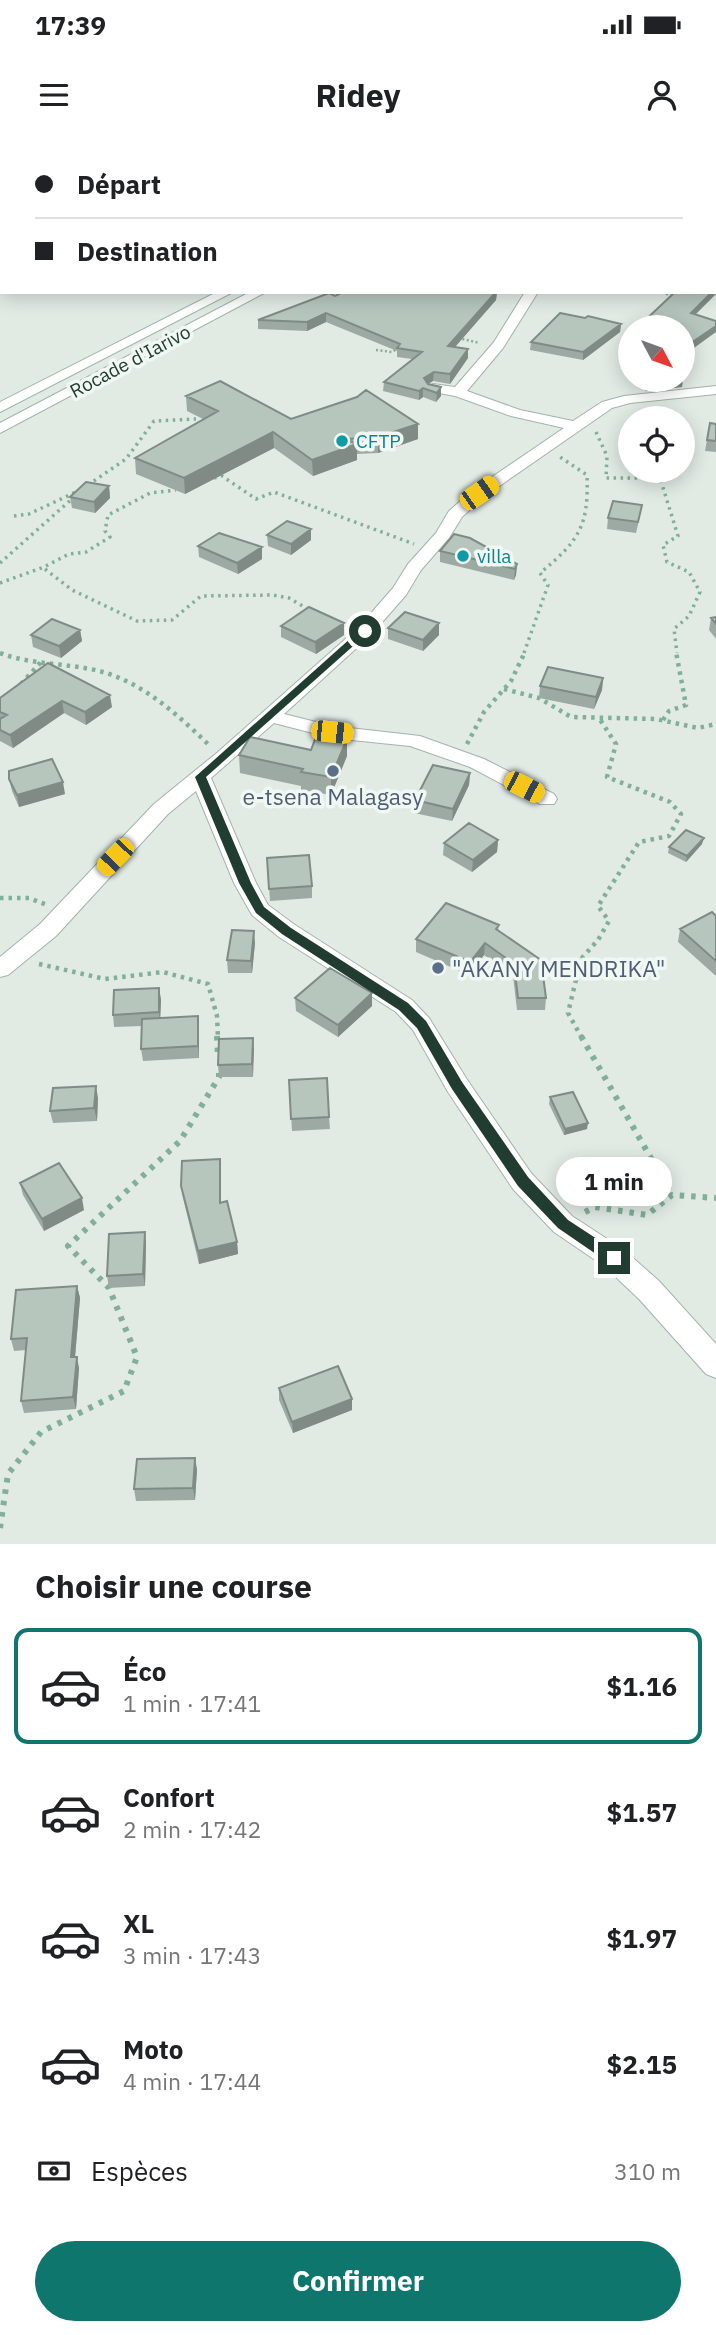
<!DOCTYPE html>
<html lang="fr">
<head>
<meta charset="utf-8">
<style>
  body { margin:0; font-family:"IBM Plex Sans",sans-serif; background:#f6f6f6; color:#202124; height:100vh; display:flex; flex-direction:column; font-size:26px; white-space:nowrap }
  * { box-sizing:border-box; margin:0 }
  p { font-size:23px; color:#757577 }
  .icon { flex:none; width:38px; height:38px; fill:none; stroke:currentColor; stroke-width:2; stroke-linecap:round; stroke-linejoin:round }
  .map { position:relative; height:1404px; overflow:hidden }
  .details { display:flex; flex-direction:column; background:#fff; flex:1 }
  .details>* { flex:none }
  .hud { position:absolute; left:0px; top:0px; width:718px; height:154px; box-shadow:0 4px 18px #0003; display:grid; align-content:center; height:154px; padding:0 35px; background:#fff }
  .needle { width:46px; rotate:131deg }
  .tools { position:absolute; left:618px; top:175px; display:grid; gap:14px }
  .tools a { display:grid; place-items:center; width:77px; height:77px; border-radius:50%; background:#fff; box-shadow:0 4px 18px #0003; font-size:35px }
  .end { position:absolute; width:32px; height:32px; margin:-16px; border:9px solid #213c30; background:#fff; box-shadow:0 0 0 4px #fff }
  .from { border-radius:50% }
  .bubble { position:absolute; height:49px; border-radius:24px; background:#fff; box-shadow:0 4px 18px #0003; font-size:23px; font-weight:700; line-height:49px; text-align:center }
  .car { position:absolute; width:21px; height:42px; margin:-21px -10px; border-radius:9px; box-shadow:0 0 5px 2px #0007; background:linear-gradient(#f5c518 24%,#345 0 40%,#f5c518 0 76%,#345 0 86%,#f5c518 0) }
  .hud b { display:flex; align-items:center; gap:24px; height:66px; font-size:26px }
  .hud b+b { border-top:2px solid #e0e0e0 }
  .hud i { width:18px; height:18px; background:#202124 }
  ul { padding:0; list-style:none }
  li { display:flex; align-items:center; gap:21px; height:116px; margin:0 14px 10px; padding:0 21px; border:4px solid transparent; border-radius:14px }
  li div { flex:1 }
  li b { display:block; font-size:26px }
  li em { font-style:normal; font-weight:700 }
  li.on { border-color:#0f766e }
  li>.icon { width:63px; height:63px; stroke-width:1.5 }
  h2 { padding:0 35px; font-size:32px; line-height:84px }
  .pay { display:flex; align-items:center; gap:18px; height:77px; padding:0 35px; font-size:26px }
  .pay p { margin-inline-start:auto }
  .button { display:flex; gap:14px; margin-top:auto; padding:14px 35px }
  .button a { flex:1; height:80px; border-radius:42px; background:#0f766e; color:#fff; font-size:28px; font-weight:700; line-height:80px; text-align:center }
  .status { display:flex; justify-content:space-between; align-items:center; height:49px; padding:0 35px; background:#fff; direction:ltr }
  .status svg { height:19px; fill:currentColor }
  header { display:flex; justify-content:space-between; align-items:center; height:91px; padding:0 35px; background:#fff; font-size:32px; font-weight:700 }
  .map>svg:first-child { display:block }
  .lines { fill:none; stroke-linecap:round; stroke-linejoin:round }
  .minor-casing { stroke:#a4b3aa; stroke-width:2 }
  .secondary-casing { stroke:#9fb7aa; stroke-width:2 }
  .path-far3 { stroke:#81af98; stroke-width:2.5; stroke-dasharray:2 2.5; stroke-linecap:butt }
  .path-far2 { stroke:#81af98; stroke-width:3.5; stroke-dasharray:2.5 4.5; stroke-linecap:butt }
  .path-far1 { stroke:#81af98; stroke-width:4.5; stroke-dasharray:3.5 5; stroke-linecap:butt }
  .path { stroke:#81af98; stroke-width:6; stroke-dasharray:4.5 7; stroke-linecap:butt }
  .minor { fill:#fff; fill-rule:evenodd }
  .secondary { fill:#fff; fill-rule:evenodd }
  .wall { fill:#9daaa3 }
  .shaded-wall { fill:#7f8b84 }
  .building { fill:#b6c6bd; stroke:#7f8b84; stroke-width:2 }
  .route { fill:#213c30 }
  .culture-dot { fill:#0f9aa8; stroke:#f1f8f3; stroke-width:2.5 }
  .service-dot { fill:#5c6f8a; stroke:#f1f8f3; stroke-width:2.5 }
  .labels { text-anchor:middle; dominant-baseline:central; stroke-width:7; stroke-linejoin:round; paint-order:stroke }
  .far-street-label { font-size:19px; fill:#213c30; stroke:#f1f8f3 }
  .far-culture-label { font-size:19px; fill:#0d838f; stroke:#f1f8f3; text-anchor:start }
  .service-label { font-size:23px; fill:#4e5e75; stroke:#f1f8f3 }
</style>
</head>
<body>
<div class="status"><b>17:39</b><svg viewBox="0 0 49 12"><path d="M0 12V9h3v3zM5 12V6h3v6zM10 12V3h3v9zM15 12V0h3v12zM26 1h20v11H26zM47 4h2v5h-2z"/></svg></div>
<header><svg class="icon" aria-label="menu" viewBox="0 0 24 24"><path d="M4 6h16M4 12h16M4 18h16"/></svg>Ridey<svg class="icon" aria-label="person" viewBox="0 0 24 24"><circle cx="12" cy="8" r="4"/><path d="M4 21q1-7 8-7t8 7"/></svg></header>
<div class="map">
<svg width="716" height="1404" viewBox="0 0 716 1404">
  <rect width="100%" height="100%" fill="#e1ebe4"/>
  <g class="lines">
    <g class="minor-casing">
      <path id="minor" d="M96 0H109L95 2Z
        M225 0H252L253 2H226Z
        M670 0H683L684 2H671Z
        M0 30H2V36H0Z
        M0 55H2V61H0Z
        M0 112H2V120H0Z
        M525 152H538L503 208 467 251 520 270 573 281 602 262 624 256 716 246V254L630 263 612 268 485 356 462 377 449 398 421 430 406 455 371 495 284 574 332 586 420 596 484 619 554 654 557 659 554 664H540L470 627 410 606 332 598 274 583 211 638 256 743 268 765 295 785 412 860 429 878 466 938 531 1033 572 1076 624 1110 659 1141 716 1204V1238L706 1234 639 1159 604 1126 554 1092 513 1049 448 952 413 890 396 872 279 797 252 775 234 743 196 651 168 674 56 796 8 835 0 837V817L40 784 154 664 218 612 359 487 393 448 408 424 436 393 449 371 473 350 564 288 511 276 455 256 428 251 426 248 433 244 455 247 494 202Z"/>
    </g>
    <g class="secondary-casing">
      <path id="secondary" d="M217 152H233L0 272V262Z
        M250 152H266L0 293V283Z"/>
    </g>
    <path class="path-far3" d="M662 152 674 157
      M458 198 480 203
      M376 210 392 212 398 208"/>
    <path class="path-far2" d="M596 292 607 316 606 338H660L678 396 663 405 667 422 689 432 700 452 689 476 674 489 677 513
      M214 338 222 336 256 359 274 352 414 404
      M88 345 126 319 154 281 196 279
      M14 376 29 374 78 351
      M0 423 73 358
      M45 429 72 450 137 481 172 480 201 456 273 455 289 458 311 471
      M0 443 44 427 69 414 86 412 110 397 105 391 108 375 150 353 176 350
      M524 513 548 445 540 433C579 401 589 386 587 335L557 315"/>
    <path class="path-far1" d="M0 513C29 524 60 523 90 529 139 538 177 574 211 607
      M21 544 41 522
      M504 549 539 558 571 577 656 579 698 588 716 584
      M663 580 669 571 686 565 676 512
      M467 604 484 572 511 541 525 512
      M0 758H29L47 765
      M39 824 105 839 163 832 208 844 217 876 218 898
      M582 898 568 873 581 819 598 800 609 781 598 766 639 702 669 696 681 674 670 662 607 637 616 604 599 578"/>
    <path class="path" d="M217 896 218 917
      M581 896 672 1055
      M585 1072 595 1067 647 1075 672 1055 716 1058
      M0 1388 8 1334 41 1292 124 1251 137 1217 109 1148 68 1106 180 1001 219 937V932"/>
    <use href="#minor" class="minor"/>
    <use href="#secondary" class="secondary"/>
  </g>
  <path class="wall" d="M243 0H314L311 2H228Z
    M343 152H497L496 160 455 207 468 218 450 244 433 241 428 244 441 247V256L436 262 423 257 419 260 383 251 384 242 412 219 397 217V211L326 182 307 191 258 189V180L335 156Z
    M668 152H716L695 174 687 213 682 211V187L673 154Z
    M621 184 620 192 583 220 530 210 531 202Z
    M683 237 682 247 646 251 634 240H682Z
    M186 256 291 279 418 299 378 313 357 314V320L313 336 274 308 185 354 136 334 135 318 203 279 187 271Z
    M710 283 716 284V312L705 311Z
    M109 346 110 358 95 373 72 368 70 357Z
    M640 376 636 393 607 389 608 378Z
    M267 395 311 400 291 415 268 406Z
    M198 406 262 407V419L238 434 199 417Z
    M440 411 517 424 516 435 514 440 440 422Z
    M716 477V499L709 490 711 478Z
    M439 483V495L423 511 388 499V488Z
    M281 486 344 495 316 514 281 497Z
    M80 490 82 501 61 518 33 507 31 495Z
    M48 523 112 567 86 585 64 573 13 608 0 601V558Z
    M603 538 602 550 594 569 539 558 540 546Z
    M347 599V616L331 655 301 650V646L240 633 239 615 311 610Z
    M470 633 469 645 452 681 414 673 415 660Z
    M9 639 65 654 19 667 12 651Z
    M498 700 497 712 472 732 443 715 444 703Z
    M702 704 686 722 668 713 669 707Z
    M267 718 312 746V758L270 761Z
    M716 776V836L678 802 680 789Z
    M499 785 498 790 546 858 545 870H517L513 836 484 815 469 835 416 812V799Z
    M255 803 252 833H228L227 820Z
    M159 848 161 860 160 878 199 888V918L143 921 141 909 142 886 114 887 113 875Z
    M372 853V866L338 897 296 871 295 858Z
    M253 898V937H219L218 925Z
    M289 940 329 977 330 989 292 991Z
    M550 957 587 989 564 995 549 964Z
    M98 958 97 981 53 983 50 971Z
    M221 1031V1062L237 1102 238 1114 199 1124 183 1058 181 1046Z
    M20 1043 84 1070 44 1091 23 1055Z
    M145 1092 146 1104 145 1146 109 1148 107 1136Z
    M77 1146 80 1158 75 1217 79 1228 76 1269 24 1273 21 1261 26 1210 14 1211 11 1199Z
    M279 1248 352 1270 293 1293 279 1260Z
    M197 1329 195 1360 136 1361 134 1349Z"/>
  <path class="shaded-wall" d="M716 148V154L690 180 691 173 712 152H716Z
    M496 152H497L496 160 448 215V206Z
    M326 173V182L307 191V182Z
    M621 184 620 192 583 220V212Z
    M716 186V192L687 213 688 205Z
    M468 209V218L450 244V234Z
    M434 232 433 241 423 247 424 238Z
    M682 237H683L682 247 646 251 647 240H682Z
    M441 247V256L436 262 437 253Z
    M423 248V257L419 260V251Z
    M418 284V299L378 313V297Z
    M273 292 274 308 185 354 184 338Z
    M357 304V320L313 336 312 320Z
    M109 346 110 358 95 373 94 362Z
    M311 389V400L291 415V404Z
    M262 407V419L238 434 237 423Z
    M517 424 516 435 514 440 515 429Z
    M344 483V495L316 514 315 502Z
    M439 483V495L423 511V500Z
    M80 490 82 501 61 518 59 506Z
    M603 538 602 550 594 569 596 557Z
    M110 555 112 567 86 585 85 572Z
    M62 561 64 573 13 608 10 595Z
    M347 599V616L331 655V637Z
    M470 633 469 645 452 681 453 669Z
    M63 642 65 654 19 667 17 655Z
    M704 698 702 704 686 722 687 716Z
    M498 700 497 712 472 732 473 720Z
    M254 791 255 803 252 833 251 821Z
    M485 803 484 815 469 835 470 822Z
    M159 848 161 860 160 885 159 872Z
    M372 853V866L338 897V885Z
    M198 876 199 888V918L198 906Z
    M253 898 254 910 253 937 252 924Z
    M96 946 98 958 97 981 94 968Z
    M588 983 587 989 564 995 565 989Z
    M220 1019 221 1031V1075L220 1063Z
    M82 1058 84 1070 44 1091 42 1079Z
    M145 1092 146 1104 145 1146 143 1134Z
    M237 1102 238 1114 199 1124 198 1111Z
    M77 1146 80 1158 74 1229 71 1217Z
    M77 1217 79 1228 76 1269 73 1257Z
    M352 1259V1270L293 1293 292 1282Z
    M195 1318 197 1329 195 1360 193 1348Z"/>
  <path class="building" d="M116 0H194L198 2H112Z
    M243 0H295L296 2H228Z
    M326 0H486L491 2H321Z
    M343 152H496L448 206 468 209 450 234 434 232 424 238 428 244 441 247 437 253 423 248 419 251 384 242 422 212 397 208 400 204 326 173 307 182 258 180 329 153 335 156Z
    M675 152H712L691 173 716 181V186L688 205 682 204V187H638Z
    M560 173 585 178 588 176 621 184 583 212 531 202Z
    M220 241 291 279 357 257 366 250 418 284 378 297 345 299 357 304 312 320 273 292 184 338 135 318 218 271 186 256Z
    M710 283 716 284V301L707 300Z
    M86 342 109 346 94 362 70 357Z
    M613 361 642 365 638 382 608 378Z
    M287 381 311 389 291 404 267 395Z
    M219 393 262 407 237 423 198 406Z
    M454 394 470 398 517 424 515 429 440 411Z
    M309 467 344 483 315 502 281 486Z
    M405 472 439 483 423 500 388 488Z
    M716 477V484L711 478Z
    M52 479 80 490 59 506 31 495Z
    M48 523 110 555 85 572 62 561 10 595 0 590V579L7 575 0 572V558Z
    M548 527 603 538 596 557 540 546Z
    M317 594 347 599 331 637 301 632 303 629 239 615 250 597 311 610Z
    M52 619 63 642 17 655 9 639V631Z
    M433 625 470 633 453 669 415 660Z
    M469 683 498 700 473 720 444 703Z
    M686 690 704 698 687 716 669 707Z
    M309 715 312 746 269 749 267 718Z
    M446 763 499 785 496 789 541 820 546 858H518L514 824 485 803 470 822 416 799Z
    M712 772 716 776V821L680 789Z
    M232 790 254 791 251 821 227 820Z
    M330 828 372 853 338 885 295 858Z
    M159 848V872L113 875 114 850Z
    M198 876V906L141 909 142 879Z
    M253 898 252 924 218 925 219 899Z
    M327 938 329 977 291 979 289 940Z
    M96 946 94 968 50 971 53 948Z
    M573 952 588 983 565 989 550 957Z
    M220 1019V1063L227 1061 237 1102 198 1111 181 1046 182 1021Z
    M59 1023 82 1058 42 1079 20 1043Z
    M145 1092 143 1134 107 1136 109 1094Z
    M77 1146 71 1217H77L73 1257 21 1261 27 1198 11 1199 16 1150Z
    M338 1226 352 1259 292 1282 279 1248Z
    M195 1318 193 1348 134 1349 137 1319Z"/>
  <path class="route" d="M361 489 370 491 206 637 251 743 264 767 291 788 408 863 426 881 462 942 528 1037 568 1080 620 1114 622 1118 620 1123H609L558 1088 518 1046 452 949 417 888 399 870 282 794 256 773 239 743 195 637Z"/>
  <g class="culture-dot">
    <circle cx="342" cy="301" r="7"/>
    <circle cx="463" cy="416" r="7"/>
  </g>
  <g class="service-dot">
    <circle cx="333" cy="631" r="7"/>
    <circle cx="438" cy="828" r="7"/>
  </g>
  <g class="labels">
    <g class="far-street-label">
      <text transform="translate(130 221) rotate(-28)">Rocade d'Iarivo</text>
    </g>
    <g class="far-culture-label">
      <text x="356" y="301">CFTP</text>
      <text x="477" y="416">villa</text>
    </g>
    <g class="service-label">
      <text x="333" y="656">e-tsena Malagasy</text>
      <text x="452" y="828" text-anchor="start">"AKANY MENDRIKA"</text>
    </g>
  </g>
</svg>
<div class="tools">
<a><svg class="needle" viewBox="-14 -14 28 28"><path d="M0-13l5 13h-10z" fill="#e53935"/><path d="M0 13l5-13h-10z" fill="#757577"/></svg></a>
<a><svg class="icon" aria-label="locate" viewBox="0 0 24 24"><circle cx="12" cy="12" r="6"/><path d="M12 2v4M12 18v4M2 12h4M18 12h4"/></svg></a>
</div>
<i class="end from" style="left:365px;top:491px"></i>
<i class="end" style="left:614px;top:1118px"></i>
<div class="bubble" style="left:556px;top:1017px;width:116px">1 min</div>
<i class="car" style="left:479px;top:353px;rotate:55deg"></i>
<i class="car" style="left:332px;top:592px;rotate:96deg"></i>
<i class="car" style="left:524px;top:647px;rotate:117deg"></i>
<i class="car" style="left:115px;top:717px;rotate:224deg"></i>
<div class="hud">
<b><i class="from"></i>Départ</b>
<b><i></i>Destination</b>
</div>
</div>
<section class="details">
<h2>Choisir une course</h2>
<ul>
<li class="on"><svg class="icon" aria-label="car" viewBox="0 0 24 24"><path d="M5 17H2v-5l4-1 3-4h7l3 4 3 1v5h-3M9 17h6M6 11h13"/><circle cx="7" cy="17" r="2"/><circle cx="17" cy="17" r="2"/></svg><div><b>Éco</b><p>1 min · 17:41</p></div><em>$1.16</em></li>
<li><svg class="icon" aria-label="car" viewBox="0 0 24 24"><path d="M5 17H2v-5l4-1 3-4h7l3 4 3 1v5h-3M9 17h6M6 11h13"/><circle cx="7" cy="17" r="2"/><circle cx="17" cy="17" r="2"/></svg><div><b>Confort</b><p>2 min · 17:42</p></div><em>$1.57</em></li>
<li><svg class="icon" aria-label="car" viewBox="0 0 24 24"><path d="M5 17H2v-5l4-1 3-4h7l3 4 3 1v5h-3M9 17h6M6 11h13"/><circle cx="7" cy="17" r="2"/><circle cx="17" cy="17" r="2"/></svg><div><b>XL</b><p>3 min · 17:43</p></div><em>$1.97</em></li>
<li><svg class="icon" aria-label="car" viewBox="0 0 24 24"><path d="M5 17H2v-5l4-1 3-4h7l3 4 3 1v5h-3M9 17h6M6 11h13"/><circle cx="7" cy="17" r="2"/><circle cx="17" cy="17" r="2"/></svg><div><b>Moto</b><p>4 min · 17:44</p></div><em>$2.15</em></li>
</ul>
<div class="pay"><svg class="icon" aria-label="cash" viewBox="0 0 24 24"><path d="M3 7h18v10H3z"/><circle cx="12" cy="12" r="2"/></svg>Espèces<p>310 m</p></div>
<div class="button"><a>Confirmer</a></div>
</section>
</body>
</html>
